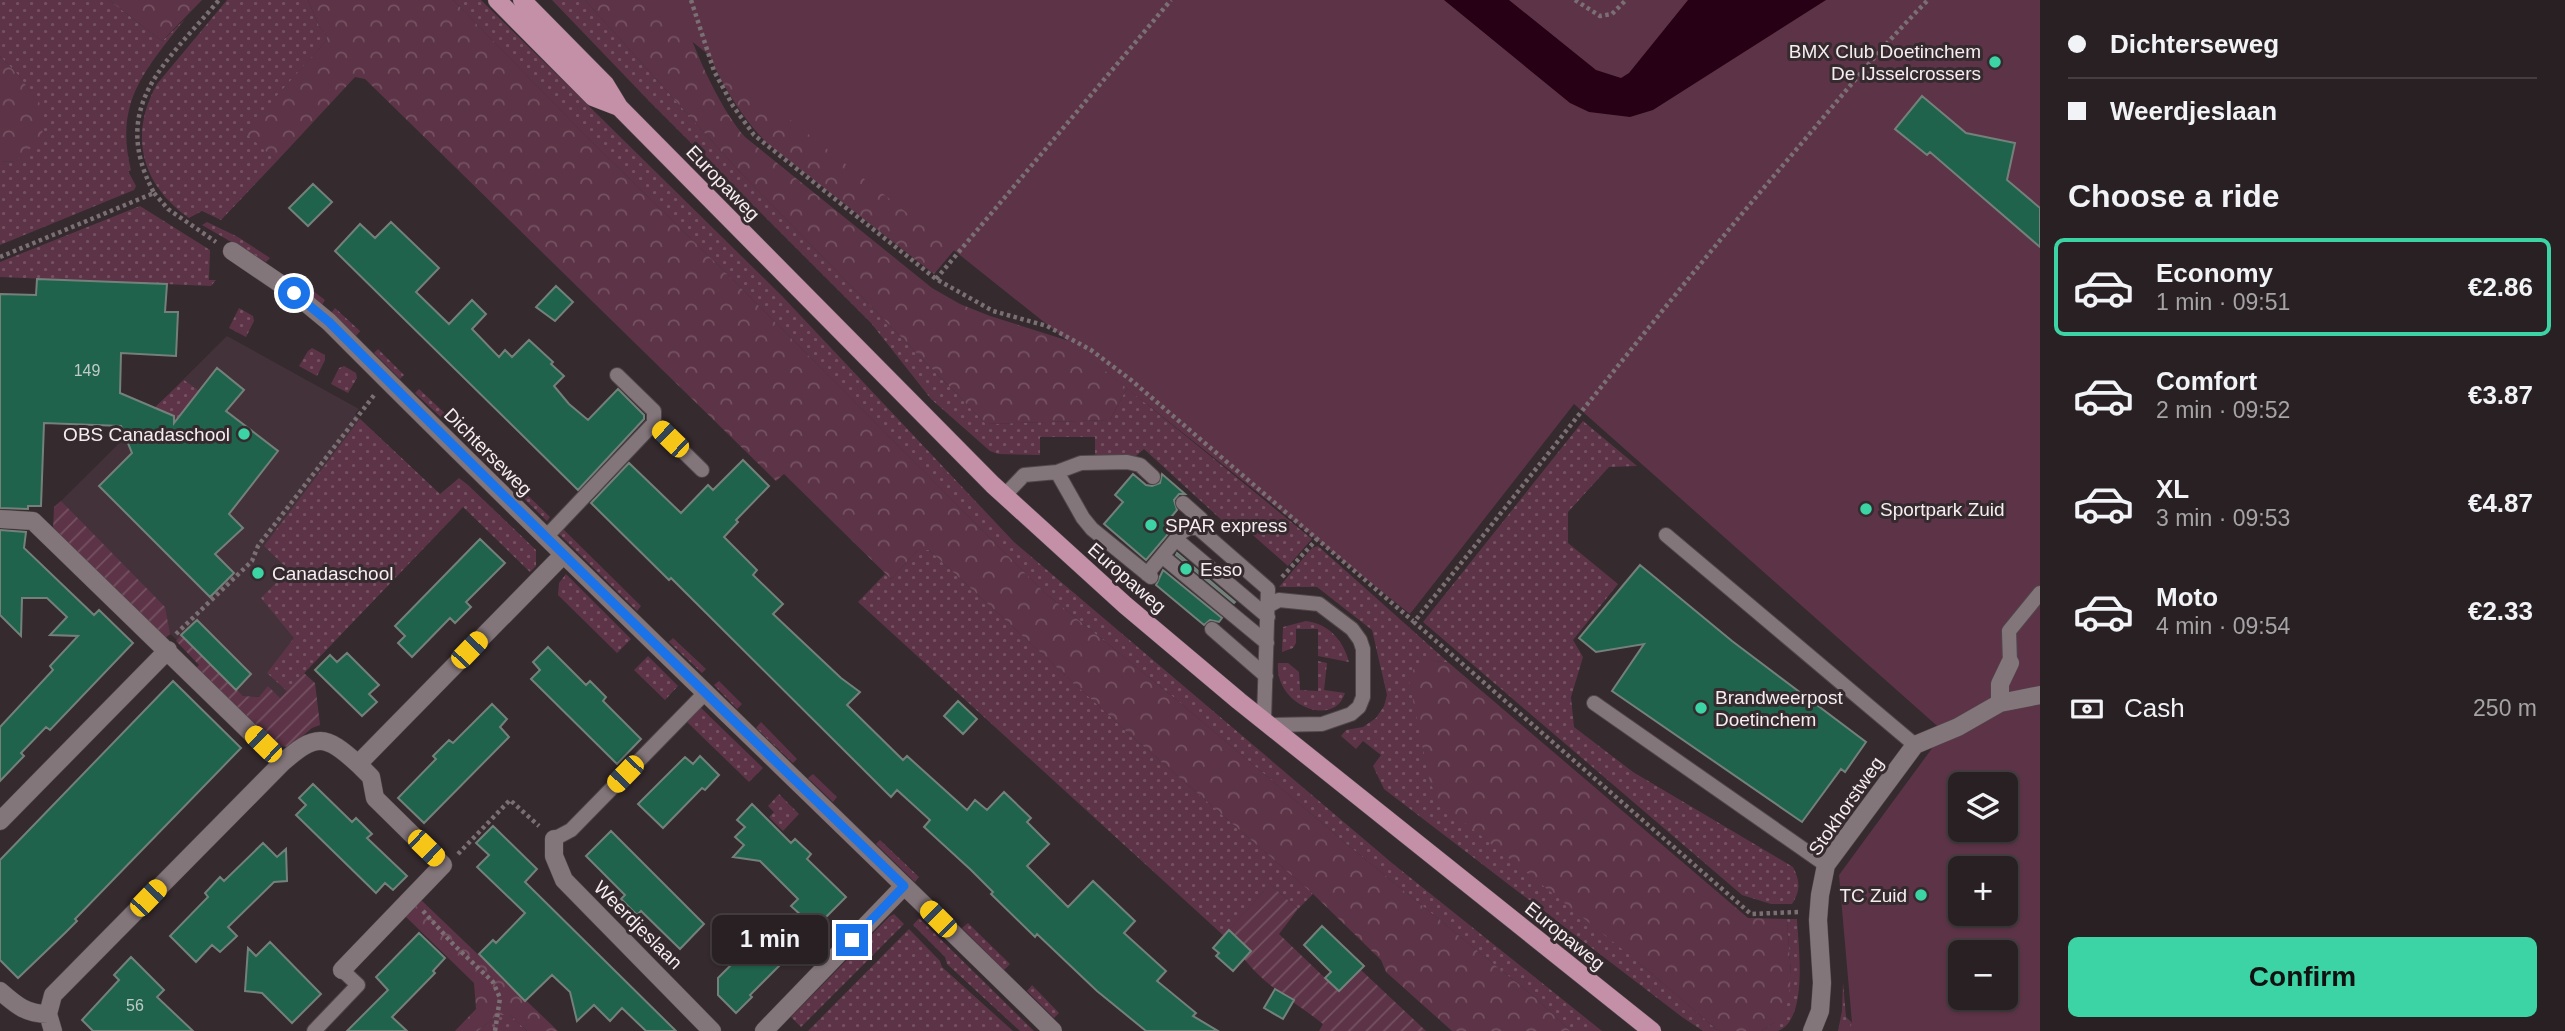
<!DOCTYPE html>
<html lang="en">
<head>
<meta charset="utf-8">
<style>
  body { margin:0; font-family:Arial,sans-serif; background:#342d2f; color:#f1f3f6; height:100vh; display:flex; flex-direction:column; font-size:26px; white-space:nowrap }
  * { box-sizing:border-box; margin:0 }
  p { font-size:23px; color:#a5a3a5 }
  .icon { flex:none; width:38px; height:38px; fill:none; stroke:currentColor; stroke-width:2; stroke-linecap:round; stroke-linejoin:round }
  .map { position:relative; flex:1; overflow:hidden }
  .sheet { display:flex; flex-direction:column; background:#282022; width:525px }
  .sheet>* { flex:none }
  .banner { display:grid; align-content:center; height:154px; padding:0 28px; background:#282022 }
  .controls { position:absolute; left:1948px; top:772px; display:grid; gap:14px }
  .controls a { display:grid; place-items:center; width:70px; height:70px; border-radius:10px; background:#282022; box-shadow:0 2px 5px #0004,0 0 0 2px #443e40; font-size:35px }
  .end { position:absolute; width:32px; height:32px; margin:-16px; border:9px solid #1a73e8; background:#fff; box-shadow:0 0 0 4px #fff }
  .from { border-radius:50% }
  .bubble { position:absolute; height:49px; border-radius:10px; background:#282022; box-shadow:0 2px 5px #0004,0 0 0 2px #443e40; font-size:23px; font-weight:700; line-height:49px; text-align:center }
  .car { position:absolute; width:21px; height:42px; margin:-21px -10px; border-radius:9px; box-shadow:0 0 5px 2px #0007; background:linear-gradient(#f5c518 24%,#345 0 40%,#f5c518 0 76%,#345 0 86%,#f5c518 0) }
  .banner b { display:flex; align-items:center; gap:24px; height:66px; font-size:26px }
  .banner b+b { border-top:2px solid #443e40 }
  .banner i { width:18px; height:18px; background:#f1f3f6 }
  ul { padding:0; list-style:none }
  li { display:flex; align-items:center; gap:21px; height:98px; margin:0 14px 10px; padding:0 14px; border:4px solid transparent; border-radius:10px }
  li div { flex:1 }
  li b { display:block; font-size:26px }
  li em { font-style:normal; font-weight:700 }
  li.active { border-color:#3cd4a4 }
  li>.icon { width:63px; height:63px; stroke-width:1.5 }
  h2 { padding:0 28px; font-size:32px; line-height:84px }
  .pay { display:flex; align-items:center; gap:18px; height:77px; padding:0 28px; font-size:26px }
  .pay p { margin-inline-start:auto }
  .button { display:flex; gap:14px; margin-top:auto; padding:14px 28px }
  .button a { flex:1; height:80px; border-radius:10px; background:#3cd4a4; color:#111; font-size:28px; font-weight:700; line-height:80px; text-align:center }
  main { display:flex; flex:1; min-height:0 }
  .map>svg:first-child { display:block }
  .built { fill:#44323a }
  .grass { fill:url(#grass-dots) }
  .forest { fill:url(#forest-crowns) }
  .park { fill:#5d3447; fill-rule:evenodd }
  .garden { fill:url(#garden-furrows) }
  .water { fill:#280015 }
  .building { fill:#1f634c; stroke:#74817b; stroke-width:2 }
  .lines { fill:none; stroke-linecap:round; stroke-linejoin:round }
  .service-casing { stroke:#50474b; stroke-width:16 }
  .minor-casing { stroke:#50474b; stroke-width:19 }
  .primary-casing { stroke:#50474b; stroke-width:19 }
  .path { stroke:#7a7074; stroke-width:4.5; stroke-dasharray:3.5 3.5; stroke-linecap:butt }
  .service { stroke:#83767b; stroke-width:14 }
  .minor { stroke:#83767b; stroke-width:18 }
  .primary { stroke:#c490a7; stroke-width:18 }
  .route { stroke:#1a73e8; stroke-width:9 }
  .poi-dot { fill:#3cd4a4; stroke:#352a2e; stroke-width:2.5 }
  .labels { text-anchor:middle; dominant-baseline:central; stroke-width:6; stroke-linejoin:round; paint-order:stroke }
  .number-label { font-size:16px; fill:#c0cac7 }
  .poi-label { font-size:19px; fill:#f5edf0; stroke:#352a2e; text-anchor:start }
  .street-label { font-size:19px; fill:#f5edf0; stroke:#352a2e }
</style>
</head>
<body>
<main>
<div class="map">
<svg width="2040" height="1031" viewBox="0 0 2040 1031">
  <defs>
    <pattern id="grass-dots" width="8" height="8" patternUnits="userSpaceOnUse" patternTransform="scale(1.75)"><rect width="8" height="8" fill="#5d3447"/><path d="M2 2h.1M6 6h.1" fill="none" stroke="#755262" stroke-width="1.8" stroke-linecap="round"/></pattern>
    <pattern id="forest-crowns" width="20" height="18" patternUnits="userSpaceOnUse" patternTransform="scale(1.75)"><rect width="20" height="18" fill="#5d3447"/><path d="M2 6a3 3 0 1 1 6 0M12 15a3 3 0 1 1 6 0" fill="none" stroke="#755262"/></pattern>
    <pattern id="garden-furrows" width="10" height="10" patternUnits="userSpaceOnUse" patternTransform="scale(1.75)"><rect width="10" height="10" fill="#5d3447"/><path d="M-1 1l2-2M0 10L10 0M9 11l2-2" fill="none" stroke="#755262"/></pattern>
  </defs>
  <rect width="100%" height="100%" fill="#352a2e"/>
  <path class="built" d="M227 336 359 409 355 414 459 512 280 698 243 696 170 634 55 507Z"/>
  <path class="grass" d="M0 0H109L162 41 185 19C145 70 114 102 131 170L128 171 136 186 134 190 0 245V162L16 161 44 110 19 76 0 56Z
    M227 0H308L319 26 326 34 327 40 245 132 277 161 221 220 202 211 189 218C142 185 128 136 157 84Z
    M453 0H481L782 296 1014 542 1392 863 1602 1031H1570L1538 1000 1355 851 1166 691 1045 593 726 273 589 139Z
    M552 0H585L738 170 986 424 1110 420 1127 388 1312 539 1288 566 1246 529 1239 536 1144 449 1136 456 1095 455V437H1040V455L998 454 990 451 931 399 871 323 649 101Z
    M140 206 210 250 209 280H216L211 286 0 277V262Z
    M207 222 238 237 270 258 266 262 202 225Z
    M291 274 325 300 322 305 287 279Z
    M239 308 253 316 254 321 246 337 229 328Z
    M335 308 360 331 356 336 331 313Z
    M312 348 325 355V360L317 376 299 366 308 351Z
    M378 349 404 375 400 379 374 353Z
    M344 366 356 373 357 378 348 393 331 384 339 368Z
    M184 380 199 391 160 441 137 424Z
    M419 389 450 418 446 422 415 393Z
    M360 419 440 494 459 478 468 485 536 550V566L530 572 463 507 287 691 267 673 294 638 261 598 289 570 264 546Z
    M1583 421 1637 466 1609 467 1568 512V543L1618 584 1573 640 1583 657 1571 697 1574 727 1633 772 1793 867C1800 881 1801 890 1792 904H1771L1742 895 1423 622Z
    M472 439 507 474 503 479 467 444Z
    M516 484 550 517 547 521 513 488Z
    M561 527 641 606 637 611 557 532Z
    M1318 546 1449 663 1429 660 1638 962 1716 1029 1721 1031H1703L1682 1017 1384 789 1373 766 1381 755 1363 741 1356 749 1341 736 1346 730 1363 727 1376 718 1384 706 1387 695 1372 630 1317 587H1279L1312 548Z
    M918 550H929L1126 731 1313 894 1298 909 1270 884 1224 936 858 602 885 574 891 579Z
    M566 574 631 639 617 653 558 595 559 583Z
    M1306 621C1329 624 1343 640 1349 662L1318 656V629H1296V643L1293 648 1282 652 1283 627Z
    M673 638 706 669 702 673 669 642Z
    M648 656 678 686 665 700 634 670Z
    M1318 661 1327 663 1324 690 1345 693C1334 729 1274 705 1278 663H1288L1299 672 1300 690 1318 691Z
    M719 681 742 704 737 709 714 685Z
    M700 707 763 768 749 782 686 721Z
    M761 722 797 759 793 763 756 728Z
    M813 774 837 797 833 802 808 778Z
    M779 794 799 814 783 831 769 817 774 812 768 806Z
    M880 840 919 877 915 882 876 844Z
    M894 914 904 924 801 1027 791 1017 889 917Z
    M919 918 1034 1031H1020L947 964 945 957 913 925Z
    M1787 919H1797C1798 944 1809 1019 1778 1031 1774 1031 1766 1031 1761 1031L1774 1023 1791 975Z
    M968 923 1010 964 1004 970 962 928Z
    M909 929 940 961 942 967 1013 1031H808Z
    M1843 982 1846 1017 1861 1031H1838L1842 1011Z
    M1032 985 1059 1013 1054 1018 1027 991Z
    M497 1015H510L527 1031H478Z"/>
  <path class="forest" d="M109 0H202L162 41Z
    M308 0H453L589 139 726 273 1045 593 1166 691 1355 851 1538 1000 1570 1031H1452L1386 972 1381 960 1313 894 1126 731 929 550H918L891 579 784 474 776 481 365 79 355 77 277 161 244 132 327 40 326 34 319 26Z
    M585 0H678C689 39 718 107 745 137L932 288 960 304 990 316 1069 341 1127 388 1110 420 986 424 738 170Z
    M695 21 977 223 934 274 768 144C734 110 712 66 695 21Z
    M0 56 19 76 44 109 42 138 16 161 0 162Z
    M1429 660 1449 663 1748 918 1787 919 1791 975 1789 997 1783 1013 1774 1023 1761 1031H1721L1716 1029 1638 962 1440 803 1430 783 1409 681 1415 666Z
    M419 898 558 1031H527L510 1015H497L478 1031H455L476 1009 474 983 403 914Z"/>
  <path class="park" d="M640 0H2040V1031H1848L1852 1023 1839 875 1944 732 1574 404 1410 614ZM1960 784H2006V830H1960ZM1960 868H2006V914H1960ZM1960 952H2006V998H1960Z"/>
  <path class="garden" d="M61 501 165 607 170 634 165 638 53 531 54 507Z
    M181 635 243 696 259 697 268 686 280 698 304 673 315 683 320 725 312 728 290 747 278 746 196 668 199 665 176 641Z
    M1270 884 1298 909 1279 934 1325 978 1361 970 1426 1031H1319L1323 1024C1297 1003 1266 987 1245 960 1238 952 1234 940 1229 930Z"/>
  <path class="water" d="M1444 0H1509L1596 70 1621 78 1629 73 1688 0H1826L1653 110 1630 117 1589 112 1570 103Z"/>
  <path class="building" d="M1922 96 1966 133 2015 143 2007 180 2040 208V247L1930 152 1927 155 1895 129Z
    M313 184 332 202 308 226 289 208Z
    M391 222 439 268 416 292 449 324 472 300 486 314 472 329 499 357 505 350 512 357 529 340 553 362 551 364 564 376 554 386 569 404 588 420 618 389 644 415V419L578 490 335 251 360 224 375 238Z
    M37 279 167 284 165 312H178L176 356 121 353 120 393 174 416V423L217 368 244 390 226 411 278 451 229 514 243 528 215 554 234 573 210 597 99 486 132 453 121 426 44 423 41 506H28V509L0 508V294L36 295Z
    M556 286 573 302 555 321 536 307Z
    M743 460 769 486 736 520 738 522 724 537 757 570 753 575 783 604 773 614 841 678 860 692 847 705 903 760 907 756 967 810 975 800 987 810 1004 792 1031 818 1027 822 1049 844 1027 866 1068 907 1093 881 1135 921 1124 933 1166 971 1157 981 1196 1013 1193 1016 1218 1031H1146L1097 991 1037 934 1035 937 991 894 993 892 971 870 924 827 930 820 897 790 891 797 671 578 669 580 591 503 629 463 681 513 708 485 713 490Z
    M1133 474 1146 485 1152 486 1160 483 1162 474 1185 494H1179L1174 500 1177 510 1167 522 1174 527 1146 560 1104 524 1123 502 1115 495Z
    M0 530 26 532 24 548 94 615 99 610 133 643 50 730 46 727 21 753 24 756 0 781V727L53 670 50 666 78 636 50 635 67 617 47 598H22L21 636 0 615Z
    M480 539 505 563 466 602 471 607 455 623 450 618 412 657 398 643 405 636 395 626Z
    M1177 553 1235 602 1234 603 1176 555Z
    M1640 565 1732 641 1866 742 1845 772 1841 769 1802 822 1612 691 1644 644 1596 652 1579 638Z
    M1163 570 1222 618 1219 622 1210 620 1204 625 1156 585Z
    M197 620 251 674 236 690 181 635Z
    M548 647 586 685 590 681 606 697 603 701 641 739 617 764 531 679 540 670 533 662Z
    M347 653 379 685 369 694 377 702 362 716 315 670 330 655 337 662Z
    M173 681 241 748 75 919 77 921 65 933 18 978 0 960V860Z
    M958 701 977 719 963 734 944 716Z
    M492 704 507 719 500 727 509 737 424 823 398 798 436 759 433 756 449 740 453 743Z
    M700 756 719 775 705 790 702 788 663 828 638 804 685 757 693 764Z
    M313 784 352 822 356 818 372 834 367 838 407 876 393 890 385 883 376 893 296 815 306 805 299 798Z
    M752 804 791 843 795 839 811 854 807 859 846 897 815 928 791 906 798 899 760 861 733 857 744 845 735 837 745 827 737 820Z
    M493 826 537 869 525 882 676 1031H646L622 1008 610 1021 594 1005 577 1021 570 992 552 975 525 1001 479 954 493 940 496 943 525 913 477 867 489 855 476 843Z
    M611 831 704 924 680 949 641 911 637 915 621 899 625 895 586 856Z
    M263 843 277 857 286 849 287 881 274 882 228 927 237 936 220 952 212 945 196 962 170 936 208 897 205 893 220 877 224 881Z
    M1322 926 1364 966 1339 991 1325 978 1331 972 1304 945Z
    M1229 930 1251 951 1233 971 1216 956 1219 953 1213 948Z
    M764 932 789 956 750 995 752 997 736 1013 718 995V978Z
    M419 933 445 958 433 971 435 973 392 1017 407 1031H347L388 990 376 977Z
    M270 942 321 994 292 1023 262 993 245 991 248 948 256 956Z
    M131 957 164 990 157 997 193 1031H93L82 1020 119 980 114 975Z
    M1275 989 1294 1000 1283 1019 1264 1008Z"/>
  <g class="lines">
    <g class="service-casing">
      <path id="service" d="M617 375 654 411V423
        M1057 472 1083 518 1092 529 1151 577
        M1004 496 1024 475 1057 472 1081 463 1127 462 1140 465 1153 477
        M1183 503 1201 519 1206 534
        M1666 535 1915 745
        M545 538 654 423 702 470
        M1176 539 1268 617
        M1162 556 1267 643
        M1147 574 1182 532 1189 528H1198L1268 589 1264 719
        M1268 606 1279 600 1319 604 1352 629 1360 640 1363 649V697L1359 707 1351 714 1322 724 1271 725
        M1212 629 1266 676
        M2010 663 2009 631 2040 593
        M1594 703 1826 865
        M554 839 571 830 706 692
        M314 1031 358 985 342 970"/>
    </g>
    <g class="minor-casing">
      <path id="minor" d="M232 251 294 293 329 322C567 562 812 794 1053 1031
        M0 519 33 521 282 763
        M2000 703V684L2010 663
        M0 821 168 650
        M554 839V856L564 880 712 1031
        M342 970 443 865 375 798 371 777 358 764
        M0 991C16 1005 26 1014 48 1014
        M53 1031 48 1014 53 995 282 763C316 733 325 734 358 764L562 556
        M764 1031 904 886
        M1812 1031 1820 1011 1822 983 1818 920 1820 895 1826 865 1915 745 1958 727 2000 703 2040 695"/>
    </g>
    <g class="primary-casing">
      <path id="primary" d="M497 0 593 97 619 107
        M522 0 605 84 619 107 993 485 1125 605 1239 701 1652 1031"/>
    </g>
    <path class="path" d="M691 0 714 71 733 106 754 135 936 279 993 311 1047 326 1091 350 1131 380 1413 621
      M1575 0 1600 16 1612 14 1626 0
      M154 193 168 209 216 242
      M0 257 154 193C108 106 166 63 219 0
      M936 279 1171 0
      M1282 577 1317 539
      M176 634 252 561 258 546 375 394
      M458 854 510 800 539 826
      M423 911 453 944 493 982 500 998 495 1031
      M1798 912 1751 914 1414 622C1537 469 1657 313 1784 164 1832 108 1876 52 1928 0"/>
    <use href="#service" class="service"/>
    <use href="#minor" class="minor"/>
    <use href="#primary" class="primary"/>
  </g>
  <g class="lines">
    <path class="route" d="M294 293 329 322C519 512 711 699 904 886L852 940"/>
  </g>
  <g class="poi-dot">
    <circle cx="1995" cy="62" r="7"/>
    <circle cx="244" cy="434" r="7"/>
    <circle cx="1866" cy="509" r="7"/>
    <circle cx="1151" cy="525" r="7"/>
    <circle cx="1186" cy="569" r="7"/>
    <circle cx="258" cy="573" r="7"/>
    <circle cx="1701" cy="708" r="7"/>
    <circle cx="1921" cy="895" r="7"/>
  </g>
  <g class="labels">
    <g class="number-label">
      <text x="87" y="370">149</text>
      <text x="135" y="1005">56</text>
    </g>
    <g class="poi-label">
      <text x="1981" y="51" text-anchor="end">BMX Club Doetinchem<tspan x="1981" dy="22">De IJsselcrossers</tspan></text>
      <text x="230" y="434" text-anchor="end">OBS Canadaschool</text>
      <text x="1880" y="509">Sportpark Zuid</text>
      <text x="1165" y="525">SPAR express</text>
      <text x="1200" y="569">Esso</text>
      <text x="272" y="573">Canadaschool</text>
      <text x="1715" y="697">Brandweerpost<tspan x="1715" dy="22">Doetinchem</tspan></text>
      <text x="1907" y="895" text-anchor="end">TC Zuid</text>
    </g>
    <g class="street-label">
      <text transform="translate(723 183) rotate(46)">Europaweg</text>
      <text transform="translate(488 452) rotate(45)">Dichterseweg</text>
      <text transform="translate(1127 578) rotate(41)">Europaweg</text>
      <text transform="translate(1846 806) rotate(-55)">Stokhorstweg</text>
      <text transform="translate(638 925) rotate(45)">Weerdjeslaan</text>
      <text transform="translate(1565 936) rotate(39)">Europaweg</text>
    </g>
  </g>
</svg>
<div class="controls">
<a><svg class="icon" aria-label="layers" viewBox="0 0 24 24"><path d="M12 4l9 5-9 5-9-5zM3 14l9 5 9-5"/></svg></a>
<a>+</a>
<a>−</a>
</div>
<i class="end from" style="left:294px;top:293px"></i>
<i class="end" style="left:852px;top:940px"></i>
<div class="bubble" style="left:712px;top:915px;width:116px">1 min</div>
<i class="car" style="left:670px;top:439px;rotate:314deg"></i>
<i class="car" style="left:469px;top:650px;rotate:44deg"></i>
<i class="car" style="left:263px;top:744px;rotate:314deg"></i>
<i class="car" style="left:625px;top:774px;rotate:224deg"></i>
<i class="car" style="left:426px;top:848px;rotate:134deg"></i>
<i class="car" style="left:148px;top:898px;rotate:44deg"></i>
<i class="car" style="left:938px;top:919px;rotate:315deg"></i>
</div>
<section class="sheet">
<div class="banner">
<b><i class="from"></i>Dichterseweg</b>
<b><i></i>Weerdjeslaan</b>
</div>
<h2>Choose a ride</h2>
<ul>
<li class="active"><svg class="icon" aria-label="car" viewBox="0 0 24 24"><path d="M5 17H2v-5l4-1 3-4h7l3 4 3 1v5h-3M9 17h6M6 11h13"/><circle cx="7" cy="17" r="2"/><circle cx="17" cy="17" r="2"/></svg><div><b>Economy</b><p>1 min · 09:51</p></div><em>€2.86</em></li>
<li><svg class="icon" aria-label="car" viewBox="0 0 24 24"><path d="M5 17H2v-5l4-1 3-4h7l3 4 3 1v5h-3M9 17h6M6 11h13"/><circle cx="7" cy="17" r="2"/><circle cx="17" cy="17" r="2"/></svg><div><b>Comfort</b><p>2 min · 09:52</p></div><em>€3.87</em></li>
<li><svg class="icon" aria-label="car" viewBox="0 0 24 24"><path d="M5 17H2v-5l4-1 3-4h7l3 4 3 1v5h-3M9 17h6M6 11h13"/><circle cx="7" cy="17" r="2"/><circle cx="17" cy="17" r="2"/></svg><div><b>XL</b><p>3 min · 09:53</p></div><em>€4.87</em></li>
<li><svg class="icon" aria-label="car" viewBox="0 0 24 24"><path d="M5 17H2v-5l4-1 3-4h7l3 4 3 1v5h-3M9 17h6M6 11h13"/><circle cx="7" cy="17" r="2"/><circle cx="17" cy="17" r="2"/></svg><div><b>Moto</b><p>4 min · 09:54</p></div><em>€2.33</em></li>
</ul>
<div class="pay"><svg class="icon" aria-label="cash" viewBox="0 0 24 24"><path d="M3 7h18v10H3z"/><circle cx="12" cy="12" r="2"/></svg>Cash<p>250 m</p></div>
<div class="button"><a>Confirm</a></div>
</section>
</main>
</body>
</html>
